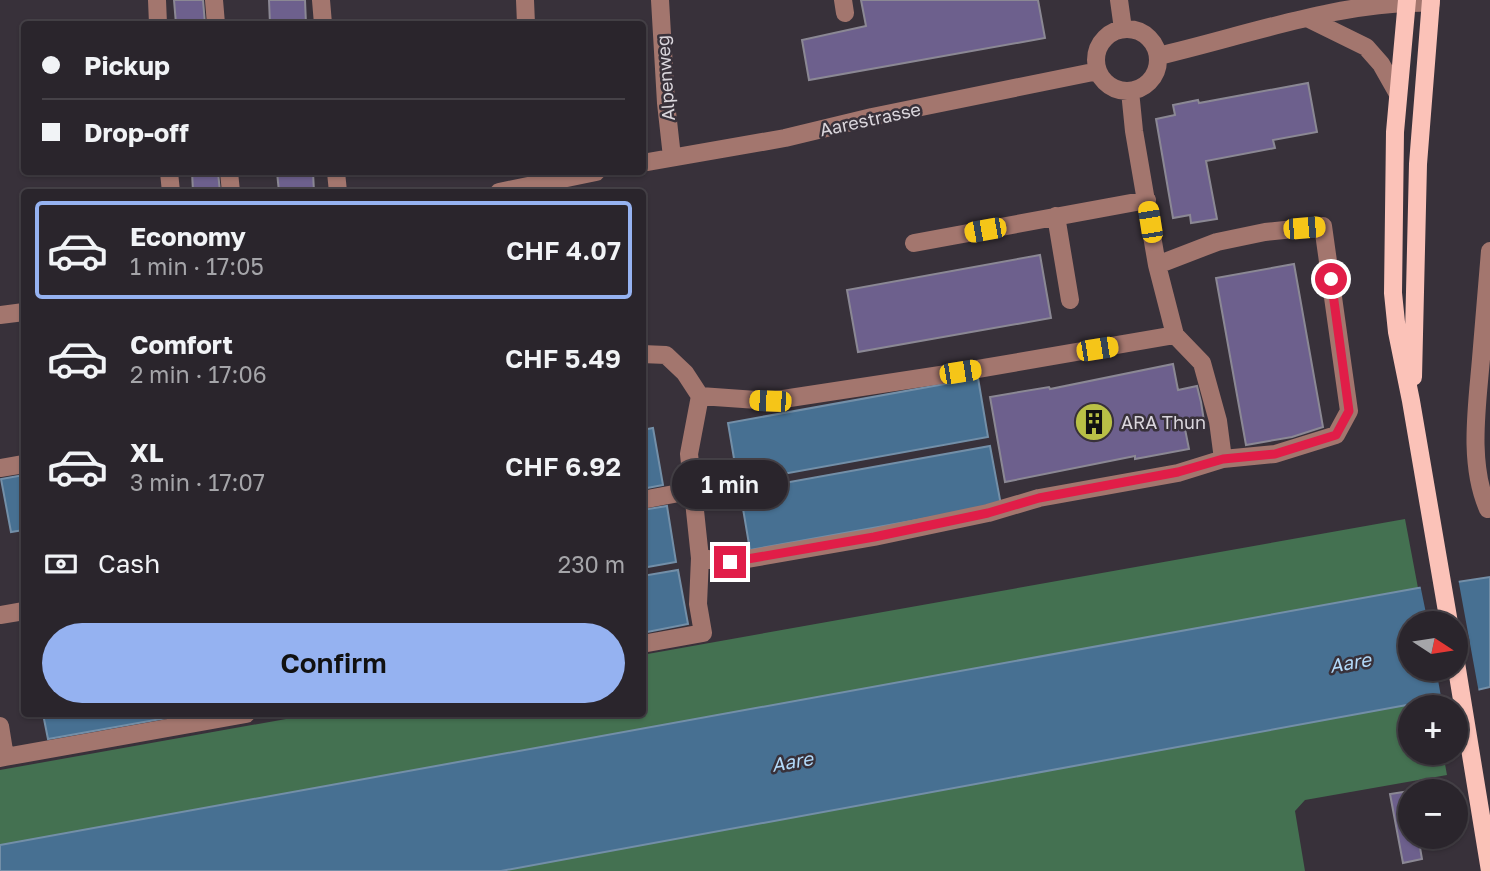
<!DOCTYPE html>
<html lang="en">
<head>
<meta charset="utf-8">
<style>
  body { margin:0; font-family:"Golos Text",sans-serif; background:#322d34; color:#f1f3f6; height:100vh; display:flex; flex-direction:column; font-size:26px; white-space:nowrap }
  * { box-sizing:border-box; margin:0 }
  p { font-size:23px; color:#a5a5a9 }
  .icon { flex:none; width:38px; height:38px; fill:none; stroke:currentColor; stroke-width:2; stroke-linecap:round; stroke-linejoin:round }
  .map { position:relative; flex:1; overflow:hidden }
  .drawer { position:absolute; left:21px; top:189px; width:625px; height:528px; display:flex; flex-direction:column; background:#2a252c; border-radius:7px; box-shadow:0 2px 5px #0004,0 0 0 2px #464248 }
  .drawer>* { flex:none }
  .guide { position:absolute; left:21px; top:21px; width:625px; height:154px; border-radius:7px; box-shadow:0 2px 5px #0004,0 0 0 2px #464248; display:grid; align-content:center; height:154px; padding:0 21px; background:#2a252c }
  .needle { width:46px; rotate:102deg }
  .fabs { position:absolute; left:1398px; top:611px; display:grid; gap:14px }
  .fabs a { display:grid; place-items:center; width:70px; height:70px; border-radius:50%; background:#2a252c; box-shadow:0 2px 5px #0004,0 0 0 2px #464248; font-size:35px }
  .end { position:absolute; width:32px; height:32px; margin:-16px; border:9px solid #e11d48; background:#fff; box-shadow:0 0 0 4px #fff }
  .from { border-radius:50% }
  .bubble { position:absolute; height:49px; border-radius:24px; background:#2a252c; box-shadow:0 2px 5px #0004,0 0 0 2px #464248; font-size:23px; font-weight:600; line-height:49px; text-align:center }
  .car { position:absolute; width:21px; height:42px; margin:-21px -10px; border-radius:9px; box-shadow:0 0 5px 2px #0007; background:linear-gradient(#f5c518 24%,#345 0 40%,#f5c518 0 76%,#345 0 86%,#f5c518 0) }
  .guide b { display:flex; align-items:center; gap:24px; height:66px; font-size:26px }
  .guide b+b { border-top:2px solid #464248 }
  .guide i { width:18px; height:18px; background:#f1f3f6 }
  ul { padding:12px 0 0; list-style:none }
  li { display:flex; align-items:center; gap:21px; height:98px; margin:0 14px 10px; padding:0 7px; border:4px solid transparent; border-radius:7px }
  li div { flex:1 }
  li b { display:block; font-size:26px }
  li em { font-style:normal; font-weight:600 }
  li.selected { border-color:#95b2f1 }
  li>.icon { width:63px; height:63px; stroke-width:1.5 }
  .pay { display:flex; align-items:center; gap:18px; height:77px; padding:0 21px; font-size:26px }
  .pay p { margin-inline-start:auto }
  .primary-button { display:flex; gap:14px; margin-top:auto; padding:14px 21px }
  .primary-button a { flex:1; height:80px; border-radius:42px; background:#95b2f1; color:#111; font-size:28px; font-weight:600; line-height:80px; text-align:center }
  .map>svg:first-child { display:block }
  .forest { fill:#447151 }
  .water { fill:#477092; stroke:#738fa8; stroke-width:2; fill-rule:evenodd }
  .pier { fill:#38313a }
  .building { fill:#6d608d; stroke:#8b8894; stroke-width:2 }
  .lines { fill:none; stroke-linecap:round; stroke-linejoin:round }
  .minor { stroke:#a3766e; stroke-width:18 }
  .major { stroke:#fbc2b8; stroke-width:18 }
  .route { stroke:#e11d48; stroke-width:9 }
  .labels { text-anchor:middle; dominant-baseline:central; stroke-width:5; stroke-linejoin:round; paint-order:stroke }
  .street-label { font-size:18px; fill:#dad6dc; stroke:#38313a }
  .poi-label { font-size:18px; fill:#dad6dc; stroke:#38313a; text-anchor:start }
  .water-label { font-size:19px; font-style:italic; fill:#b3dafa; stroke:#38313a }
</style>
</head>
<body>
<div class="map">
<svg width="1490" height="871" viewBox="0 0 1490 871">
  <rect width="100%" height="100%" fill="#38313a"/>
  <path class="forest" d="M1405 519 1418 588 0 845V770L314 714H642V655Z
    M1434 700 1436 707H1410V752L1443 753 1447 775 1305 800 1295 811 1305 871H501Z"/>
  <path class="water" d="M978 378 988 437 738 482 728 423Z
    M653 428 663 485 642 489V430Z
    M990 446 1001 505 750 550 740 491Z
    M24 475V530L11 532 1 479Z
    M667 506 676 562 642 568V510Z
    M678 570 688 624 642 633V576Z
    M1490 577V687L1434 700 501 871H0V845L1418 588ZM1410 623H1456V668H1410Z
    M43 714H189L48 739Z"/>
  <path class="pier" d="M1458 578 1479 693 1442 702 1436 669 1456 668V623H1428L1420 584Z"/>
  <path class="building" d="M174 0H203L205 24H176Z
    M269 0H305L306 24H270Z
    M861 0H1038L1045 38 809 80 802 40 866 26Z
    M1308 83 1317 132 1273 140 1275 148 1206 161 1217 219 1191 223 1190 215 1173 218 1156 119 1175 115 1173 105 1198 100 1199 103Z
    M192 172H218L220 192H193Z
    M277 172H313L314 192H279Z
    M1040 255 1051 318 858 352 847 290Z
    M1294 264 1323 427 1292 437 1246 445 1216 278Z
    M1173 364 1178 390 1197 386 1201 402 1204 421 1184 424 1189 449 1135 459V456L1005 482 990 397 1049 387 1050 389Z
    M1410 791V836H1418L1422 859 1403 863 1390 794Z"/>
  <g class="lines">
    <path class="minor" d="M157 0 158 24
      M214 0 216 24
      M321 0 323 24
      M525 0 526 24
      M660 0 666 103 672 157
      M843 0 845 13
      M1119 0 1123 29
      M1307 18 1366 47 1381 64 1398 94
      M1096 60a31 31 0 1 1 62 0a31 31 0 1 1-62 0Z
      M1158 56C1245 36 1342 0 1431 3
      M1130 91 1134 131 1157 265 1175 335 1202 363 1218 421 1223 459
      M642 163 785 138 872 117 1098 71
      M169 172 171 192
      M229 172 231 192
      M336 172 338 192
      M499 192 596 172
      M1056 216 1070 300
      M914 243 1147 200
      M1157 265 1217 242 1265 232 1323 226 1349 411 1336 435 1275 454 1223 459 1178 473 1039 498 988 513 874 537 730 562 700 558 689 454 700 396 770 401 960 372 1175 335
      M0 315 24 312
      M642 354 666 355 685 373 700 396
      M0 468 24 464
      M642 500 695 490
      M1488 509C1468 464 1477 407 1481 359 1484 323 1487 287 1490 251
      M0 615 24 611
      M642 644 703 633 698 604 700 558
      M0 726 5 757 0 758
      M5 757 246 714"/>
    <path class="major" d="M1407 0 1395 132 1393 293 1397 332 1411 401 1449 623
      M1413 377 1418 164 1431 0
      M1456 663 1490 871"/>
  </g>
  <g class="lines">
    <path class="route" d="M730 562 874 537 988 513 1039 498 1178 472 1223 459 1275 454 1336 435 1349 411 1331 279"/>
  </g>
  <defs>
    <g id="building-disc" transform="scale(2.0125)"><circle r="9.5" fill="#b9c046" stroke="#38313a"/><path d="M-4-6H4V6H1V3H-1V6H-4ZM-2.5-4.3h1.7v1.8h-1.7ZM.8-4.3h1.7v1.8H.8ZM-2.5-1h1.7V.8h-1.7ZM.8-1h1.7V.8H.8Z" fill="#111"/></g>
  </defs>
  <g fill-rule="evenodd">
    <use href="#building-disc" x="1094" y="422"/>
  </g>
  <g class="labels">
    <g class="street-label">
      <text transform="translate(665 78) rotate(-94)">Alpenweg</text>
      <text transform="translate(870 119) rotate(-12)">Aarestrasse</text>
    </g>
    <g class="poi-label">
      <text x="1121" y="422">ARA Thun</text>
    </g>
    <g class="water-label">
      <text transform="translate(1350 662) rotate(-10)">Aare</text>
      <text transform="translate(792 761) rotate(-10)">Aare</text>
    </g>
  </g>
</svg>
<div class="fabs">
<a><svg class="needle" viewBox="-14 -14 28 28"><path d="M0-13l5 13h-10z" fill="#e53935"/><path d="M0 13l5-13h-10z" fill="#a5a5a9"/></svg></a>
<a>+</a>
<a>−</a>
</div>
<i class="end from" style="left:1331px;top:279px"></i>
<i class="end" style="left:730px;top:562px"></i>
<div class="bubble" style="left:672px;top:460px;width:116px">1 min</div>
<i class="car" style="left:1150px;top:222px;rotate:351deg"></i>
<i class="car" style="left:1304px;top:228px;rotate:85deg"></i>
<i class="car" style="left:985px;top:230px;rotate:260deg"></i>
<i class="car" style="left:1097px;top:349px;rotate:81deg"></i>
<i class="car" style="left:960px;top:372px;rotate:81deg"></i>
<i class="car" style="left:770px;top:401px;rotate:272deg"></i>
<div class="guide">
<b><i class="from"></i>Pickup</b>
<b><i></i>Drop-off</b>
</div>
<section class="drawer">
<ul>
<li class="selected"><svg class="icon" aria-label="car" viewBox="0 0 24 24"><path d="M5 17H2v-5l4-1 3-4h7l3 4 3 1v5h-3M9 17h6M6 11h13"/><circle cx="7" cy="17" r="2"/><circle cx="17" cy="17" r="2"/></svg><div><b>Economy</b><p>1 min · 17:05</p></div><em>CHF 4.07</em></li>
<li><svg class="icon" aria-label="car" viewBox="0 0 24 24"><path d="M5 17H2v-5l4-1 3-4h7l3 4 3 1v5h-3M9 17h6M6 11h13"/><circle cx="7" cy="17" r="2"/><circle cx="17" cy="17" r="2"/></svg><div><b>Comfort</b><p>2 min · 17:06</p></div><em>CHF 5.49</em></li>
<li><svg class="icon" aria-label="car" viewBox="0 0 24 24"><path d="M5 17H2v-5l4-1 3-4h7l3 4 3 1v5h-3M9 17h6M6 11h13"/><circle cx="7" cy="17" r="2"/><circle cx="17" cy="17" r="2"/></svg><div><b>XL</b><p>3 min · 17:07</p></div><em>CHF 6.92</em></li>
</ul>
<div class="pay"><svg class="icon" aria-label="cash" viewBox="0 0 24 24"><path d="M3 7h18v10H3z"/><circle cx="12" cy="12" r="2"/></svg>Cash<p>230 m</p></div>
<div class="primary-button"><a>Confirm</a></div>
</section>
</div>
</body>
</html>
